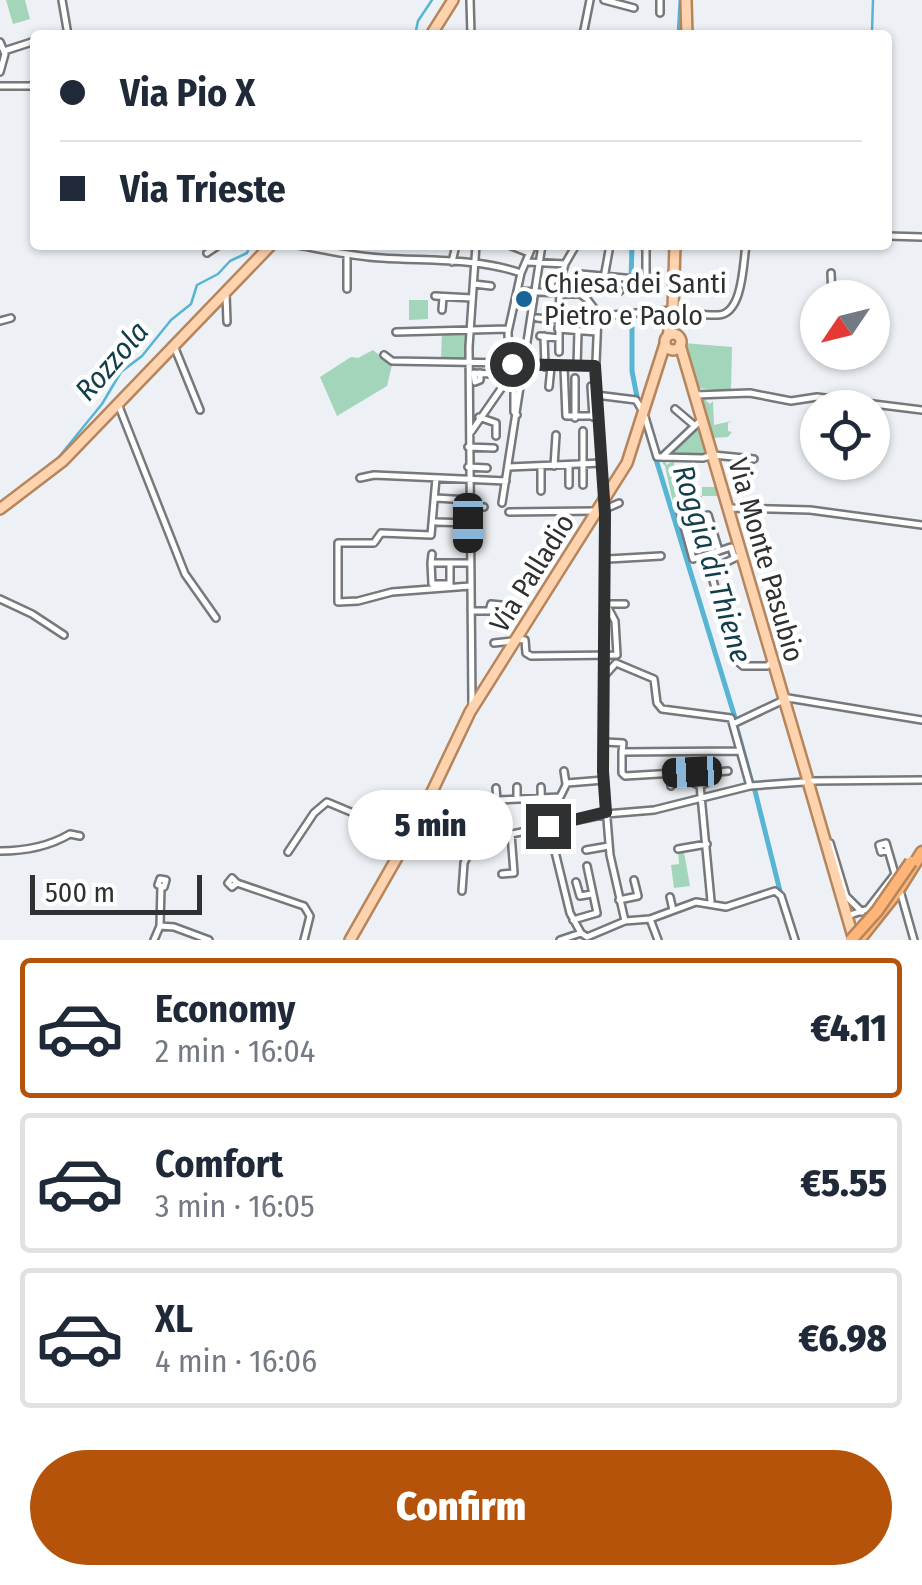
<!DOCTYPE html>
<html lang="en">
<head>
<meta charset="utf-8">
<style>
  body { margin:0; font-family:"Fira Sans Condensed",sans-serif; background:#f2f2f3; color:#1f2937; height:100vh; display:flex; flex-direction:column; font-size:38px; white-space:nowrap }
  * { box-sizing:border-box; margin:0 }
  p { font-size:32px; color:#747a83 }
  .icon { flex:none; width:55px; height:55px; fill:none; stroke:currentColor; stroke-width:2; stroke-linecap:round; stroke-linejoin:round }
  .map { position:relative; height:940px; overflow:hidden }
  .panel { display:flex; flex-direction:column; background:#fff; flex:1 }
  .panel>* { flex:none }
  .banner { position:absolute; left:30px; top:30px; width:862px; height:220px; border-radius:10px; box-shadow:0 2px 8px #0004; display:grid; align-content:center; height:220px; padding:0 30px; background:#fff }
  .needle { width:65px; rotate:235deg }
  .tools { position:absolute; left:800px; top:280px; display:grid; gap:20px }
  .tools a { display:grid; place-items:center; width:90px; height:90px; border-radius:50%; background:#fff; box-shadow:0 2px 8px #0004; font-size:50px }
  .scale { position:absolute; left:30px; bottom:25px; width:172px; box-sizing:border-box; padding-left:10px; border:5px solid #2e3031; border-top:0; font-size:28px; line-height:35px; white-space:nowrap; color:#2e3031; -webkit-text-stroke:8px #fff; paint-order:stroke }
  .end { position:absolute; width:45px; height:45px; margin:-22px; border:12px solid #2e3031; background:#fff; box-shadow:0 0 0 5px #fff }
  .from { border-radius:50% }
  .bubble { position:absolute; height:70px; border-radius:35px; background:#fff; box-shadow:0 2px 8px #0004; font-size:32px; font-weight:800; line-height:70px; text-align:center }
  .car { position:absolute; width:30px; height:60px; margin:-30px -15px; border-radius:12px; box-shadow:0 0 8px 2px #0007; background:linear-gradient(#222 24%,#8ab4d8 0 40%,#222 0 76%,#8ab4d8 0 86%,#222 0) }
  .banner b { display:flex; align-items:center; gap:35px; height:95px; font-size:38px }
  .banner b+b { border-top:2px solid #e0e1e3 }
  .banner i { width:25px; height:25px; background:#1f2937 }
  ul { padding:18px 0 0; list-style:none }
  li { display:flex; align-items:center; gap:30px; height:140px; margin:0 20px 15px; padding:0 10px; border:5px solid #e0e1e3; border-radius:10px }
  li div { flex:1 }
  li b { display:block; font-size:38px }
  li em { font-style:normal; font-weight:800 }
  li.active { border-color:#b45309 }
  li>.icon { width:90px; height:90px; stroke-width:1.5 }
  .primary-button { display:flex; gap:20px; margin-top:auto; padding:20px 30px }
  .primary-button a { flex:1; height:115px; border-radius:60px; background:#b45309; color:#fff; font-size:40px; font-weight:800; line-height:115px; text-align:center }
  .map>svg:first-child { display:block }
  .green { fill:#a3d5ba }
  .lines { fill:none; stroke-linecap:round; stroke-linejoin:round }
  .stream { stroke:#57b5d3; stroke-width:2.5 }
  .canal { stroke:#57b5d3; stroke-width:5 }
  .minor-casing { stroke:#75787c; stroke-width:10 }
  .major-casing { stroke:#b5865e; stroke-width:14 }
  .highway-casing { stroke:#b5865e; stroke-width:15 }
  .minor { stroke:#fff; stroke-width:5 }
  .major { stroke:#fed3ad; stroke-width:9 }
  .highway { stroke:#feb577; stroke-width:10 }
  .highway-bridge-casing { stroke:#b5865e; stroke-width:15; stroke-linecap:butt }
  .highway-bridge { stroke:#feb577; stroke-width:10 }
  .route { stroke:#2e3031; stroke-width:12 }
  .poi-dot { fill:#186497; stroke:#fff; stroke-width:4 }
  .labels { text-anchor:middle; dominant-baseline:central; stroke-width:9; stroke-linejoin:round; paint-order:stroke }
  .poi-label { font-size:28px; fill:#2e3031; stroke:#fff; text-anchor:start }
  .street-label { font-size:28px; fill:#2e3031; stroke:#fff }
  .water-label { font-size:30px; font-style:italic; fill:#123d4a; stroke:#fff }
</style>
</head>
<body>
<div class="map">
<svg width="922" height="940" viewBox="0 0 922 940">
  <rect width="100%" height="100%" fill="#edf1f5"/>
  <path class="green" d="M6 0H25L30 19 13 24Z
    M409 300H428V319L409 320Z
    M467 331 466 360H441L442 332Z
    M683 343 732 347 731 391 696 388Z
    M373 350 392 365 387 386 337 416 320 377 351 357 358 358Z
    M701 396 710 404 713 401 714 425 732 421 728 423V431L732 432 728 437 710 438Z
    M700 422 705 454 701 457 666 456Z
    M660 460H666V465L674 461 676 500 677 497 702 496V487H716L719 496H702V503L679 506 692 559 689 560 670 504 673 503 665 466Z
    M678 852H684L690 886 674 888 671 865 679 864Z"/>
  <g class="lines">
    <path class="stream" d="M415 35 418 21 432 0
      M860 35 872 31 873 0
      M54 463 102 404 121 372 142 356 171 320 191 304 197 285 218 274 230 261 247 253 250 245
      M0 502 28 483"/>
    <path class="canal" d="M679 35 681 0
      M631 280 632 245
      M632 319V371L637 397
      M655 456 736 721
      M736 725 752 783
      M754 787 781 895"/>
    <g class="minor-casing">
      <path id="minor" d="M62 0 68 35
        M470 0 471 35
        M604 0 634 8
        M660 0V13
        M583 35 590 0
        M0 42 5 54 0 72
        M4 51 35 41
        M0 86H35
        M888 236 922 237
        M298 245C326 250 354 257 382 258 428 261 478 258 521 273
        M509 245 529 253
        M610 245 602 289 620 291
        M207 253 219 245
        M452 262 456 245
        M528 262 565 264
        M831 273 832 298
        M580 274 658 281
        M646 281V245
        M474 284 491 286
        M674 288 699 289
        M347 289V254
        M518 291 580 294 587 299 600 316 672 310
        M557 293 565 264 576 245
        M560 293 558 329 597 332
        M226 295 227 322
        M435 296 472 298
        M442 310 443 297
        M674 314 677 312C690 312 705 316 718 315 743 314 743 264 746 245
        M598 315 595 386 605 500V557
        M537 318 557 320
        M0 321 11 318
        M811 327 813 319
        M396 332 508 329
        M540 336 559 338
        M544 336 545 367
        M174 346 200 410
        M559 352V330
        M384 355 392 361 508 363
        M577 366 578 331
        M564 367 566 416H598
        M509 368 516 366H595
        M474 373 508 375
        M474 373 475 382 480 380V373
        M575 378V418
        M591 386 593 417
        M549 387 551 367
        M514 393V412L517 415
        M596 395 636 400 642 410
        M695 395 750 393 791 401 817 397 922 410
        M118 404 185 574 216 618
        M675 409 695 426
        M479 417 496 423V436
        M645 417 657 457H662
        M471 432 505 383 509 368 508 332 521 273 533 245
        M468 447 494 448
        M712 455 703 458 713 455 754 459
        M662 457 700 421
        M662 457 703 458
        M569 465V485
        M554 466 556 435
        M468 467 487 468
        M509 467 602 463
        M360 478 374 475 506 481
        M436 478 431 535 381 533 374 543H338V602L358 601 392 592 470 586
        M583 485V431
        M541 491V467
        M436 498 468 500
        M502 503 542 245
        M468 505 484 507
        M679 508 693 559 719 551 708 515 683 521
        M728 508 810 510 922 525
        M605 509 619 503
        M509 512 595 511
        M436 522 468 523
        M688 540 713 533
        M719 551 731 547 734 557
        M432 554 431 563H469
        M739 556 710 570 736 660 743 666H767L772 662
        M608 559 661 556
        M605 561 603 771 610 855 625 921
        M431 563 432 584H450V563
        M0 599 32 614 64 635
        M606 604 615 621 617 655
        M608 604H625
        M471 611H489L491 604 501 605
        M517 639 525 640 526 653 531 656 617 655
        M494 643 513 641
        M606 674 616 663 654 679 657 703 662 709 731 718 750 786
        M472 704 469 347 476 245
        M733 724 788 698 922 720
        M605 742 623 743 622 752
        M622 752 740 751
        M622 752V773L625 776 692 772
        M690 775a10 10 0 1 1 20 0a10 10 0 1 1-20 0Z
        M564 771 566 784
        M670 773 671 786
        M708 773 728 771
        M811 781 922 780
        M700 785 711 901
        M517 787V799
        M541 787 542 827
        M496 788 497 801
        M549 827 570 913 581 933
        M496 837 498 800 560 797 567 783 604 780
        M830 843 846 896 862 912
        M678 849 707 844
        M586 850 609 846
        M0 851C26 851 48 847 70 834L80 836
        M288 852 314 813 327 802 370 820 447 841 474 842 606 814 654 810 750 786 804 782
        M502 874 514 873 511 834
        M232 878 237 883 232 887 228 883Z
        M160 879 166 880 164 887 158 885Z
        M576 882 580 896 592 894
        M237 883 304 906 310 916 304 940
        M462 891 464 863 474 842
        M901 894 914 940
        M670 897 673 910
        M619 900 638 896 634 880
        M847 916 868 909 895 874 886 843 879 845 881 852 888 850
        M650 919 658 940
        M573 920 597 913 587 866
        M160 926 174 927 209 940
        M154 940 160 926 161 887
        M560 940 581 933 587 937 625 921 650 919 696 902 726 907 775 891 781 896 795 940"/>
    </g>
    <g class="major-casing">
      <path id="major" d="M686 0 687 35
        M431 35 453 0
        M665 342a8 8 0 1 1 16 0a8 8 0 1 1-16 0Z
        M668 336 673 309 675 245
        M680 345 807 777
        M0 509 63 461 271 245
        M809 785 854 940
        M350 940 419 819 470 712 627 463 665 344"/>
    </g>
    <g class="highway-casing">
      <path id="highway" d="M859 940 897 892 922 852"/>
    </g>
    <use href="#minor" class="minor"/>
    <use href="#major" class="major"/>
    <use href="#highway" class="highway"/>
    <g class="highway-bridge-casing">
      <path id="highway-bridge" d="M851 940 877 911 911 862"/>
    </g>
    <use href="#highway-bridge" class="highway-bridge"/>
  </g>
  <g class="lines">
    <path class="route" d="M512 364 595 366 605 514 603 771 606 812 548 826"/>
  </g>
  <circle class="poi-dot" cx="524" cy="299" r="10"/>
  <g class="labels">
    <g class="poi-label">
      <text x="544" y="283">Chiesa dei Santi<tspan x="544" dy="32">Pietro e Paolo</tspan></text>
    </g>
    <g class="street-label">
      <text transform="translate(766 560) rotate(74)">Via Monte Pasubio</text>
      <text transform="translate(532 573) rotate(-58)">Via Palladio</text>
    </g>
    <g class="water-label">
      <text transform="translate(112 361) rotate(-49)">Rozzola</text>
      <text transform="translate(712 564) rotate(73)">Roggia di Thiene</text>
    </g>
  </g>
</svg>
<div class="tools">
<a><svg class="needle" viewBox="-14 -14 28 28"><path d="M0-13l5 13h-10z" fill="#e53935"/><path d="M0 13l5-13h-10z" fill="#747a83"/></svg></a>
<a><svg class="icon" aria-label="locate" viewBox="0 0 24 24"><circle cx="12" cy="12" r="6"/><path d="M12 2v4M12 18v4M2 12h4M18 12h4"/></svg></a>
</div>
<div class="scale">500 m</div>
<i class="end from" style="left:512px;top:364px"></i>
<i class="end" style="left:548px;top:826px"></i>
<div class="bubble" style="left:348px;top:790px;width:165px">5 min</div>
<i class="car" style="left:468px;top:523px;rotate:180deg"></i>
<i class="car" style="left:692px;top:772px;rotate:267deg"></i>
<div class="banner">
<b><i class="from"></i>Via Pio X</b>
<b><i></i>Via Trieste</b>
</div>
</div>
<section class="panel">
<ul>
<li class="active"><svg class="icon" aria-label="car" viewBox="0 0 24 24"><path d="M5 17H2v-5l4-1 3-4h7l3 4 3 1v5h-3M9 17h6M6 11h13"/><circle cx="7" cy="17" r="2"/><circle cx="17" cy="17" r="2"/></svg><div><b>Economy</b><p>2 min · 16:04</p></div><em>€4.11</em></li>
<li><svg class="icon" aria-label="car" viewBox="0 0 24 24"><path d="M5 17H2v-5l4-1 3-4h7l3 4 3 1v5h-3M9 17h6M6 11h13"/><circle cx="7" cy="17" r="2"/><circle cx="17" cy="17" r="2"/></svg><div><b>Comfort</b><p>3 min · 16:05</p></div><em>€5.55</em></li>
<li><svg class="icon" aria-label="car" viewBox="0 0 24 24"><path d="M5 17H2v-5l4-1 3-4h7l3 4 3 1v5h-3M9 17h6M6 11h13"/><circle cx="7" cy="17" r="2"/><circle cx="17" cy="17" r="2"/></svg><div><b>XL</b><p>4 min · 16:06</p></div><em>€6.98</em></li>
</ul>
<div class="primary-button"><a>Confirm</a></div>
</section>
</body>
</html>
